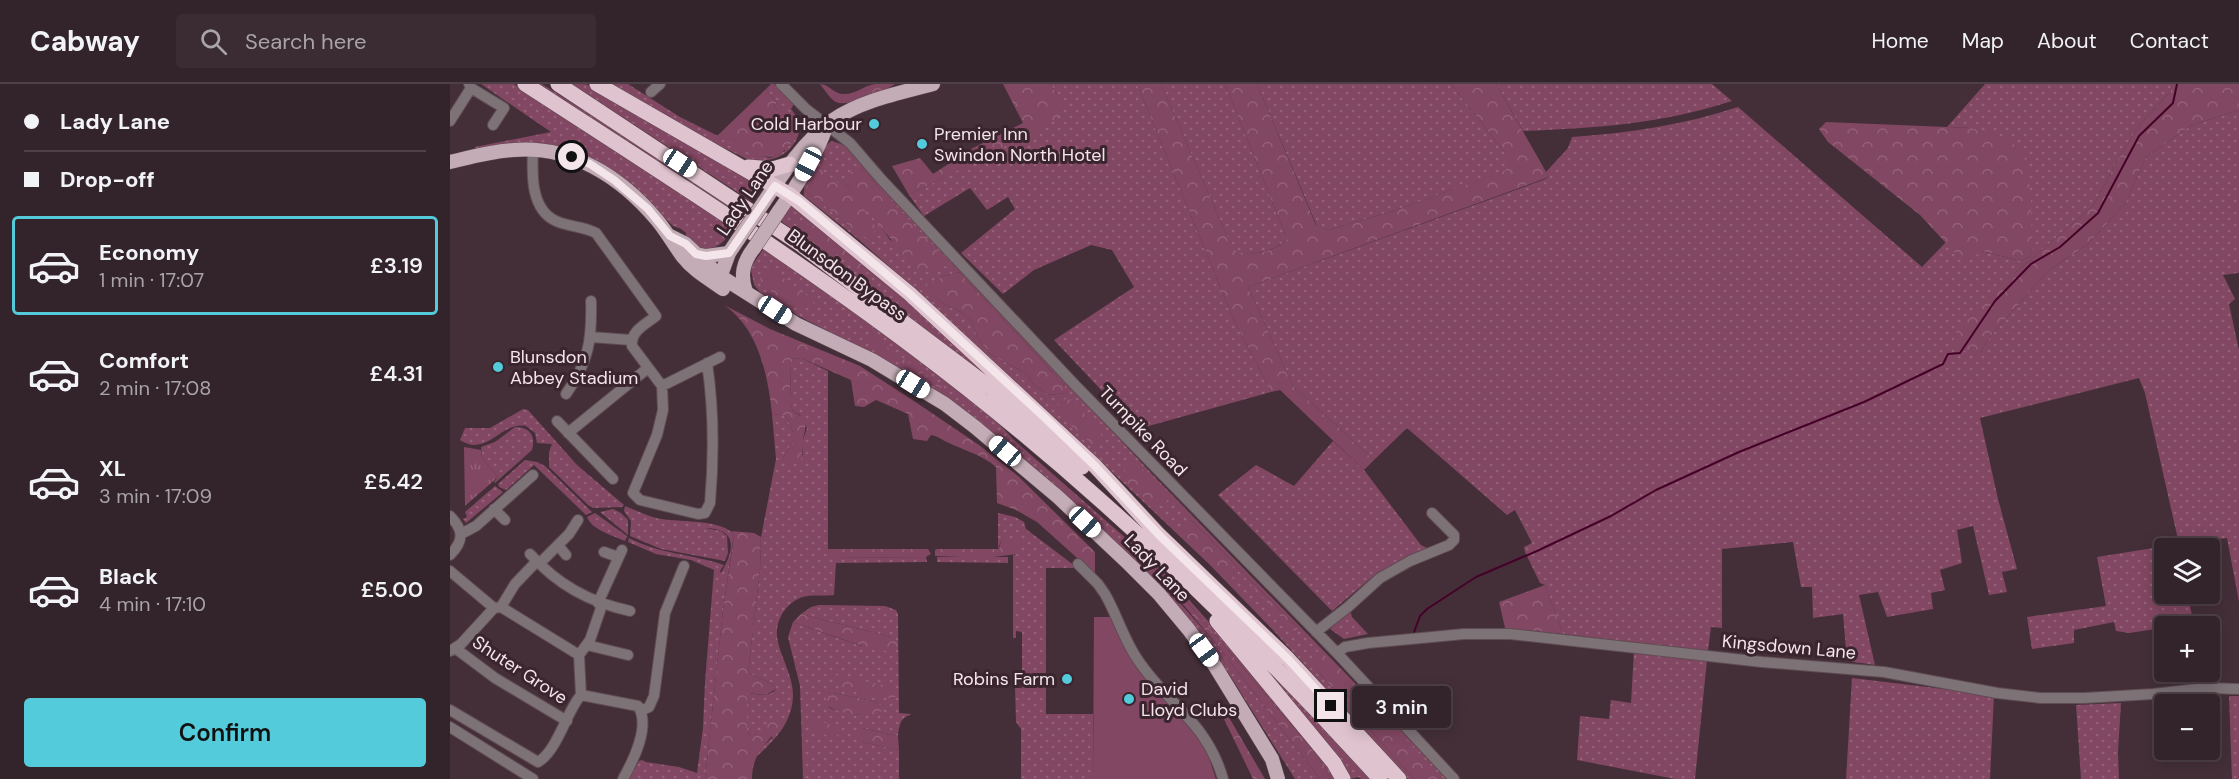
<!DOCTYPE html>
<html lang="en">
<head>
<meta charset="utf-8">
<style>
  body { margin:0; font-family:"DM Sans",sans-serif; background:#3b2b32; color:#f1f3f6; height:100vh; display:flex; flex-direction:column; font-size:22px; white-space:nowrap }
  * { box-sizing:border-box; margin:0 }
  p { font-size:20px; color:#a9a4a8 }
  .icon { flex:none; width:33px; height:33px; fill:none; stroke:currentColor; stroke-width:2; stroke-linecap:round; stroke-linejoin:round }
  .map { position:relative; flex:1; overflow:hidden }
  .details { display:flex; flex-direction:column; background:#33232a; width:450px }
  .details>* { flex:none }
  .top-card { display:grid; align-content:center; height:132px; padding:0 24px; background:#33232a }
  .fabs { position:absolute; left:1704px; top:454px; display:grid; gap:12px }
  .fabs a { display:grid; place-items:center; width:66px; height:66px; border-radius:6px; background:#33232a; box-shadow:0 3px 15px #0003,0 0 0 2px #4e4047; font-size:30px }
  .end { position:absolute; width:27px; height:27px; margin:-14px; border:8px solid #f3e5ea; background:#111; box-shadow:0 0 0 3px #111 }
  .from { border-radius:50% }
  .bubble { position:absolute; height:42px; border-radius:6px; background:#33232a; box-shadow:0 3px 15px #0003,0 0 0 2px #4e4047; font-size:20px; font-weight:600; line-height:42px; text-align:center }
  .car { position:absolute; width:18px; height:36px; margin:-18px -9px; border-radius:8px; box-shadow:0 0 4px 2px #0007; background:linear-gradient(#fff 24%,#345 0 40%,#fff 0 76%,#345 0 86%,#fff 0) }
  .top-card b { display:flex; align-items:center; gap:21px; height:57px; font-size:22px }
  .top-card b+b { border-top:2px solid #4e4047 }
  .top-card i { width:15px; height:15px; background:#f1f3f6 }
  ul { padding:0; list-style:none }
  li { display:flex; align-items:center; gap:18px; height:99px; margin:0 12px 9px; padding:0 12px; border:3px solid transparent; border-radius:6px }
  li div { flex:1 }
  li b { display:block; font-size:22px }
  li em { font-style:normal; font-weight:600 }
  li.on { border-color:#53cbda }
  li>.icon { width:54px; height:54px; stroke-width:1.5 }
  .button { display:flex; gap:12px; margin-top:auto; padding:12px 24px }
  .button a { flex:1; height:69px; border-radius:6px; background:#53cbda; color:#111; font-size:24px; font-weight:600; line-height:69px; text-align:center }
  header { display:flex; align-items:center; gap:36px; box-sizing:border-box; height:84px; padding:0 30px; background:#33232a; border-bottom:2px solid #4e4047 }
  header strong { font-size:28px }
  nav { display:flex; gap:33px; margin-inline-start:auto; font-size:21px }
  .search { width:420px; height:54px; background:#3b2b32; display:flex; align-items:center; gap:15px; box-sizing:border-box; padding:0 21px; border-radius:6px; color:#a9a4a8; font-size:22px }
  main { display:flex; flex:1; min-height:0 }
  .map>svg:first-child { display:block }
  .grass { fill:url(#grass-dots); fill-rule:evenodd }
  .forest { fill:url(#forest-crowns) }
  .park { fill:url(#park-tufts) }
  .garden { fill:#824762 }
  .lines { fill:none; stroke-linecap:round; stroke-linejoin:round }
  .stream { stroke:#450128; stroke-width:2 }
  .minor-casing { stroke:#604c54; stroke-width:12 }
  .major-casing { stroke:#604c54; stroke-width:15 }
  .highway-casing { stroke:#604c54; stroke-width:16 }
  .minor { stroke:#7d7276; stroke-width:10 }
  .major { stroke:#c3acb5; stroke-width:14 }
  .highway { stroke:#dfc3ce; stroke-width:15 }
  .major-bridge-casing { stroke:#604c54; stroke-width:15; stroke-linecap:butt }
  .major-bridge { stroke:#c3acb5; stroke-width:14 }
  .route { stroke:#f3e5ea; stroke-width:8 }
  .poi-dot { fill:#53cbda; stroke:#3a252e; stroke-width:2 }
  .labels { text-anchor:middle; dominant-baseline:central; stroke-width:6; stroke-linejoin:round; paint-order:stroke }
  .poi-label { font-size:18px; fill:#f3e5ea; stroke:#3a252e; text-anchor:start }
  .street-label { font-size:18px; fill:#f3e5ea; stroke:#3a252e }
</style>
</head>
<body>
<header>
<strong>Cabway</strong>
<div class="search"><svg class="icon" aria-label="search" viewBox="0 0 24 24"><circle cx="10" cy="10" r="6"/><path d="M15 15l6 6"/></svg>Search here</div>
<nav><a>Home</a><a>Map</a><a>About</a><a>Contact</a></nav>
</header>
<main>
<section class="details">
<div class="top-card">
<b><i class="from"></i>Lady Lane</b>
<b><i></i>Drop-off</b>
</div>
<ul>
<li class="on"><svg class="icon" aria-label="car" viewBox="0 0 24 24"><path d="M5 17H2v-5l4-1 3-4h7l3 4 3 1v5h-3M9 17h6M6 11h13"/><circle cx="7" cy="17" r="2"/><circle cx="17" cy="17" r="2"/></svg><div><b>Economy</b><p>1 min · 17:07</p></div><em>£3.19</em></li>
<li><svg class="icon" aria-label="car" viewBox="0 0 24 24"><path d="M5 17H2v-5l4-1 3-4h7l3 4 3 1v5h-3M9 17h6M6 11h13"/><circle cx="7" cy="17" r="2"/><circle cx="17" cy="17" r="2"/></svg><div><b>Comfort</b><p>2 min · 17:08</p></div><em>£4.31</em></li>
<li><svg class="icon" aria-label="car" viewBox="0 0 24 24"><path d="M5 17H2v-5l4-1 3-4h7l3 4 3 1v5h-3M9 17h6M6 11h13"/><circle cx="7" cy="17" r="2"/><circle cx="17" cy="17" r="2"/></svg><div><b>XL</b><p>3 min · 17:09</p></div><em>£5.42</em></li>
<li><svg class="icon" aria-label="car" viewBox="0 0 24 24"><path d="M5 17H2v-5l4-1 3-4h7l3 4 3 1v5h-3M9 17h6M6 11h13"/><circle cx="7" cy="17" r="2"/><circle cx="17" cy="17" r="2"/></svg><div><b>Black</b><p>4 min · 17:10</p></div><em>£5.00</em></li>
</ul>
<div class="button"><a>Confirm</a></div>
</section>
<div class="map">
<svg width="1789" height="695" viewBox="0 0 1789 695">
  <defs>
    <pattern id="grass-dots" width="8" height="8" patternUnits="userSpaceOnUse" patternTransform="scale(1.5)"><rect width="8" height="8" fill="#824762"/><path d="M2 2h.1M6 6h.1" fill="none" stroke="#946179" stroke-width="1.8" stroke-linecap="round"/></pattern>
    <pattern id="forest-crowns" width="20" height="18" patternUnits="userSpaceOnUse" patternTransform="scale(1.5)"><rect width="20" height="18" fill="#824762"/><path d="M2 6a3 3 0 1 1 6 0M12 15a3 3 0 1 1 6 0" fill="none" stroke="#946179"/></pattern>
    <pattern id="park-tufts" width="24" height="20" patternUnits="userSpaceOnUse" patternTransform="scale(1.5)"><rect width="24" height="20" fill="#824762"/><path d="M3 7l-1-3M5 7V3M7 7l1-3M15 17l-1-3M17 17v-4M19 17l1-3" fill="none" stroke="#946179"/></pattern>
  </defs>
  <rect width="100%" height="100%" fill="#442f38"/>
  <path class="grass" d="M31 0H64L283 141C277 153 274 161 261 164V168L251 167 236 155V149L231 145 223 142 181 101 145 78 26 67 25 63 101 48Z
    M85 0H92L294 128 291 132Z
    M122 0H136L306 99 308 107 301 117Z
    M162 0H178L230 33 306 71 320 74 335 67 333 22 327 26 324 21 327 19 316 5 321 0H324L344 20 341 25 350 37C351 57 338 72 318 76V82L307 80 254 54Z
    M600 0H687L783 234 821 308 688 345 604 256 684 203 662 166 641 161 584 186 553 210 511 169 565 125 558 113 537 126 520 104 474 132 459 111 599 39 608 10Z
    M711 0H775L837 155C825 167 803 172 787 169L777 152Z
    M807 0H1001L1056 70 1057 86 943 127 878 146 867 142Z
    M1046 0H1262L1282 17C1211 40 1147 44 1073 47Z
    M1535 0H1722L1720 8 1690 40 1667 77 1643 122 1565 189 1529 270 1543 249 1598 187 1637 161 1675 120 1696 73 1740 42 1789 26V189L1773 191 1785 215 1779 220 1789 266V518L1777 454 1729 460 1730 465H1714V510H1738L1742 532 1718 535 1719 543 1679 549 1666 547 1664 538 1624 546V559L1582 565 1577 533 1656 522 1647 473 1729 460 1695 309 1689 294 1530 334 1548 415 1567 485 1552 488 1557 508 1539 511 1523 442 1507 446 1512 479 1490 486 1495 506 1481 509 1483 525 1437 533 1428 508 1409 511 1425 581 1397 577 1393 530 1363 534 1362 503H1351L1343 458 1272 465V544L1261 543 1258 567 1113 550 1095 501 1090 499 1075 468 1074 463 1082 459 1065 426 1057 431 957 344 924 376 843 302 798 203 1093 96 1099 93 1096 88 1118 64 1122 53C1179 49 1234 41 1288 23L1472 183 1496 158 1571 177 1582 171 1580 150 1521 44 1497 43Z
    M382 57 397 62 702 390 998 695H993L865 584 964 695H958L822 545 759 480 607 336 458 199 408 155 354 112C352 99 370 63 382 57ZM411 84 499 180 440 156 426 135 396 100ZM358 98 419 156 355 107ZM509 188 615 302V309L600 311 585 302 576 289 541 271 527 253 522 238 511 228 494 220 479 208 478 200 494 192ZM739 436 742 437 847 543 848 547 782 480 784 494Z
    M344 121 464 222 560 310 331 137 340 122Z
    M314 164H319L538 328 563 355 703 478C741 515 775 557 809 598 836 630 864 660 886 695H881L867 671 732 512 687 468 683 466 769 563 870 695H845L779 590 745 544 583 384 516 328 463 292 347 231 310 208 304 201 301 186 303 180Z
    M351 274 378 287V467L384 474 476 473 477 478 386 479 384 511C375 512 365 511 357 512 336 516 323 538 328 558 332 576 343 592 343 611 343 638 324 657 306 673L308 667 323 653 308 650 300 651 297 648V609C308 610 319 614 326 605L323 600 298 589 310 486 311 453 326 375 322 330 333 331 337 334 343 348V357L333 374 353 371 352 359 357 344 350 331 343 327 340 320 341 279 344 275Z
    M73 325 78 326 127 381 174 421 172 423 143 424 138 421 99 383V368L102 360 87 359 85 349 76 342C51 337 37 374 10 356L15 344H40Z
    M65 343C80 343 86 352 82 366L45 399 44 398 48 393 32 374 31 363 45 358Z
    M883 357 914 386 971 461 977 464 927 489 882 527 768 411 806 381 844 402Z
    M75 376 87 378 95 382 142 428 136 431 84 381 56 406 49 403 48 400Z
    M45 402 53 408 16 439 12 434 14 435 17 433 15 428Z
    M175 422C185 426 196 431 206 434 227 439 268 434 284 450L273 526 255 695H179L189 677 192 676 196 678 229 683 247 689 253 644 255 598 264 486 241 476 206 470 178 458 179 454C209 470 242 470 274 481L270 487 271 489C285 465 288 445 255 444L271 447 277 452 278 469 275 477 211 465 180 452 181 437 174 427Z
    M163 425 171 429 178 436V451L150 428Z
    M145 429 177 452 175 457C162 451 142 446 137 433Z
    M548 429 565 433 574 438 576 445 625 482V484H596V630H643V695H571V645L566 638 565 604H572V548L566 547V554H563V471L567 470 566 455 551 457 548 465Z
    M487 473H558V479L487 478Z
    M369 521 435 522 446 526 448 530 449 629 461 630 460 631C450 634 449 642 448 652L412 644V658L449 666V695H353L350 602 338 553 343 538 411 562 441 553 351 530 361 523ZM378 608 424 617 429 620 431 626 408 631 382 625 379 623Z
    M900 526 902 533 918 550 894 555 880 545Z
    M1184 566 1257 576 1245 695H1225L1127 676 1130 632 1159 635 1161 616 1181 619Z
    M815 583 923 695H911L909 693 900 695 814 585Z
    M1402 594 1544 611 1540 695H1396Z
    M1779 612H1789V695H1782Z
    M1671 619 1668 668 1669 695H1631L1626 621Z"/>
  <path class="forest" d="M370 0C379 0 383 9 392 10 405 11 413 2 425 0 432 0 439 0 445 0 436 7 398 24 386 18 381 16 374 5 370 0Z
    M553 0H600L608 10 612 29 599 40 459 111 442 82 470 74 483 90 523 64 573 39Z
    M687 0H711L777 152 787 168C803 172 826 167 837 155L775 0H807L866 141 878 146 943 127 1056 86V70L1001 0H1046L1099 93 798 203 843 302 924 376 914 386 830 306 821 308 783 234Z
    M1722 0H1789V26L1740 42 1696 73 1675 120 1637 161 1598 187 1543 249 1529 270 1501 264 1506 248 1565 189 1643 122 1667 77 1690 40 1720 8Z
    M316 5 327 19 324 21 327 26 333 21 348 38C347 47 345 56 338 63 317 86 289 63 267 52Z
    M1376 38 1521 44 1560 55 1577 78 1581 114 1582 171 1571 177 1532 167 1517 178 1506 170 1470 131 1378 58 1369 45Z
    M411 84 500 180 490 185 464 184 396 100C397 89 401 87 411 84Z
    M370 85 405 112 426 143 419 157 355 107 358 98Z
    M356 140 366 143 415 181 417 189 413 190 352 145Z
    M317 183 361 213 364 220C347 233 325 209 311 199 309 193 310 187 317 183Z
    M509 188 615 302V309L600 311 585 302 576 289 541 271 527 253 522 238 511 228 494 220 478 208 477 200 494 192Z
    M274 221 320 245 410 282 467 319 529 361 568 392 645 468V490L587 438 566 426 547 419 546 383C531 370 515 367 499 359 492 356 488 352 481 351L477 357 463 355 458 330 426 316 414 323 405 322 401 296 351 274 344 275 341 279 340 320 343 327 355 335C357 345 353 350 353 360 352 367 353 372 350 379L339 381 334 379 333 374 343 357V348L337 334 333 331 322 330C318 291 308 244 274 221Z
    M420 251 492 302 491 305 418 260 416 255Z
    M611 315 624 316 652 352 649 358 642 360 618 339 608 322Z
    M684 378H686L718 414 716 419 709 422C695 415 678 404 672 390L680 380Z
    M739 436 742 437 847 543 848 546 846 548 844 547 783 481 784 498 734 453 732 447Z
    M281 447 304 449 311 453 310 486 298 589 323 600 326 605 316 611 297 609V648L300 651 308 650 323 633 328 634 331 639C318 661 302 667 302 695H255L273 526 283 459 284 450Z
    M558 455H566C570 460 571 465 567 470L536 474 485 472V466L487 465H549L551 457Z
    M378 465H478L481 470 476 473 384 474 379 473Z
    M681 466 687 468 732 512 867 671 881 695H870L769 563 731 518 686 474Z
    M1095 501 1113 550 1055 544 1049 518Z
    M351 530 441 553 446 556 448 561 445 567 441 568 412 562 343 538Z
    M868 567 883 577 993 695H964L865 584 862 576 863 570Z
    M386 591 447 604V610L445 613C431 617 395 607 384 597Z
    M378 608 424 617 429 620 432 626 429 631C415 632 387 631 376 620V612Z
    M774 628 777 630 815 695H803L773 633Z
    M368 636 389 644 391 647 388 651 383 653 360 646 361 637Z
    M412 644 448 652 449 666 412 658 406 651 408 646Z"/>
  <path class="park" d="M14 363 31 366 32 374 48 393 15 422Z"/>
  <path class="garden" d="M644 533H661L746 650 758 671 766 695H643Z"/>
  <g class="lines">
    <path class="stream" d="M963 551 970 532 977 525 1026 493 1087 467 1161 432 1206 406 1289 368 1414 318 1493 280 1498 270 1510 269 1545 217 1581 180 1610 163 1648 129 1689 52 1723 19 1727 0"/>
    <g class="minor-casing">
      <path id="minor" d="M19 0 21 4 54 24 43 41
        M331 0 356 25 400 59 431 95 626 302 887 569 1004 695
        M201 8 210 0
        M0 37 21 4
        M83 65C82 89 80 125 106 137 119 143 133 142 146 149L206 232C196 240 180 247 182 262L212 302 270 273
        M141 253 181 256
        M212 302 213 326 207 351 183 409 190 416 248 430 255 429 260 419C264 373 264 326 257 279
        M116 310C139 278 142 255 141 217
        M107 337 163 395
        M118 349 198 284
        M44 425 55 436
        M0 432C14 446 14 457 0 471
        M11 450 26 442 83 391
        M108 461 116 471
        M154 468 168 473
        M80 470C108 501 139 518 180 527
        M89 480 119 450 128 436
        M628 480 648 500 655 510C667 531 674 556 688 576 718 621 757 638 773 695
        M0 487 44 524 51 523 129 571 131 611 188 622C201 642 183 677 173 695
        M148 519 172 466
        M51 523 65 500 87 477
        M866 548 898 523 930 494 960 477 999 461 1004 456V451L982 429
        M137 561 178 571
        M5 564 45 594 117 637
        M0 567 11 560 44 524
        M887 569 895 563 918 559 1014 550H1060L1312 578 1434 588 1547 609 1590 614H1635L1703 610 1756 604 1789 605
        M129 571 140 556 152 521
        M0 626 88 678C108 666 116 628 131 611
        M191 627 199 623 204 612 215 529 234 482
        M0 643 83 695"/>
    </g>
    <g class="major-casing">
      <path id="major" d="M0 78C21 73 42 67 63 66 122 61 171 93 207 136 217 148 224 161 233 173 244 187 259 195 273 205
        M314 118C333 89 354 57 383 36 412 16 450 9 483 0
        M329 127C347 101 366 73 376 43
        M220 152 236 160 270 192 346 240 422 276 495 320 525 343 608 413 679 480 709 510 739 546 765 582 822 675 828 695
        M246 170 256 172 279 169
        M268 199 279 169 289 154
        M296 208C290 191 293 178 304 164"/>
    </g>
    <g class="highway-casing">
      <path id="highway" d="M75 0C208 86 340 170 466 265 635 392 788 538 930 695
        M108 0 350 160 542 305 632 383
        M147 0 340 111 460 210 645 382 709 451 838 575 949 695
        M298 83 323 85 340 80
        M767 537 884 679 893 695"/>
    </g>
    <use href="#minor" class="minor"/>
    <use href="#major" class="major"/>
    <use href="#highway" class="highway"/>
    <g class="major-bridge-casing">
      <path id="major-bridge" d="M289 154 314 118
        M304 164 329 127"/>
    </g>
    <use href="#major-bridge" class="major-bridge"/>
  </g>
  <g class="lines">
    <path class="route" d="M122 73 140 80 164 96 198 125 220 152 236 160 246 170 256 172 279 169 325 102 349 117 460 210 594 333 645 382 709 451 838 575 881 622"/>
  </g>
  <g class="poi-dot">
    <circle cx="424" cy="40" r="6"/>
    <circle cx="472" cy="60" r="6"/>
    <circle cx="48" cy="283" r="6"/>
    <circle cx="617" cy="595" r="6"/>
    <circle cx="679" cy="615" r="6"/>
  </g>
  <g class="labels">
    <g class="poi-label">
      <text x="412" y="40" text-anchor="end">Cold Harbour</text>
      <text x="484" y="50">Premier Inn<tspan x="484" dy="21">Swindon North Hotel</tspan></text>
      <text x="60" y="273">Blunsdon<tspan x="60" dy="21">Abbey Stadium</tspan></text>
      <text x="605" y="595" text-anchor="end">Robins Farm</text>
      <text x="691" y="605">David<tspan x="691" dy="21">Lloyd Clubs</tspan></text>
    </g>
    <g class="street-label">
      <text transform="translate(295 114) rotate(-56)">Lady Lane</text>
      <text transform="translate(397 191) rotate(36)">Blunsdon Bypass</text>
      <text transform="translate(693 347) rotate(46)">Turnpike Road</text>
      <text transform="translate(707 484) rotate(46)">Lady Lane</text>
      <text transform="translate(1339 563) rotate(5)">Kingsdown Lane</text>
      <text transform="translate(70 586) rotate(33)">Shuter Grove</text>
    </g>
  </g>
</svg>
<div class="fabs">
<a><svg class="icon" aria-label="layers" viewBox="0 0 24 24"><path d="M12 4l9 5-9 5-9-5zM3 14l9 5 9-5"/></svg></a>
<a>+</a>
<a>−</a>
</div>
<i class="end from" style="left:122px;top:73px"></i>
<i class="end" style="left:881px;top:622px"></i>
<div class="bubble" style="left:902px;top:602px;width:99px">3 min</div>
<i class="car" style="left:230px;top:79px;rotate:123deg"></i>
<i class="car" style="left:358px;top:80px;rotate:208deg"></i>
<i class="car" style="left:325px;top:226px;rotate:123deg"></i>
<i class="car" style="left:463px;top:300px;rotate:122deg"></i>
<i class="car" style="left:555px;top:367px;rotate:310deg"></i>
<i class="car" style="left:635px;top:438px;rotate:133deg"></i>
<i class="car" style="left:754px;top:566px;rotate:144deg"></i>
</div>
</main>
</body>
</html>
